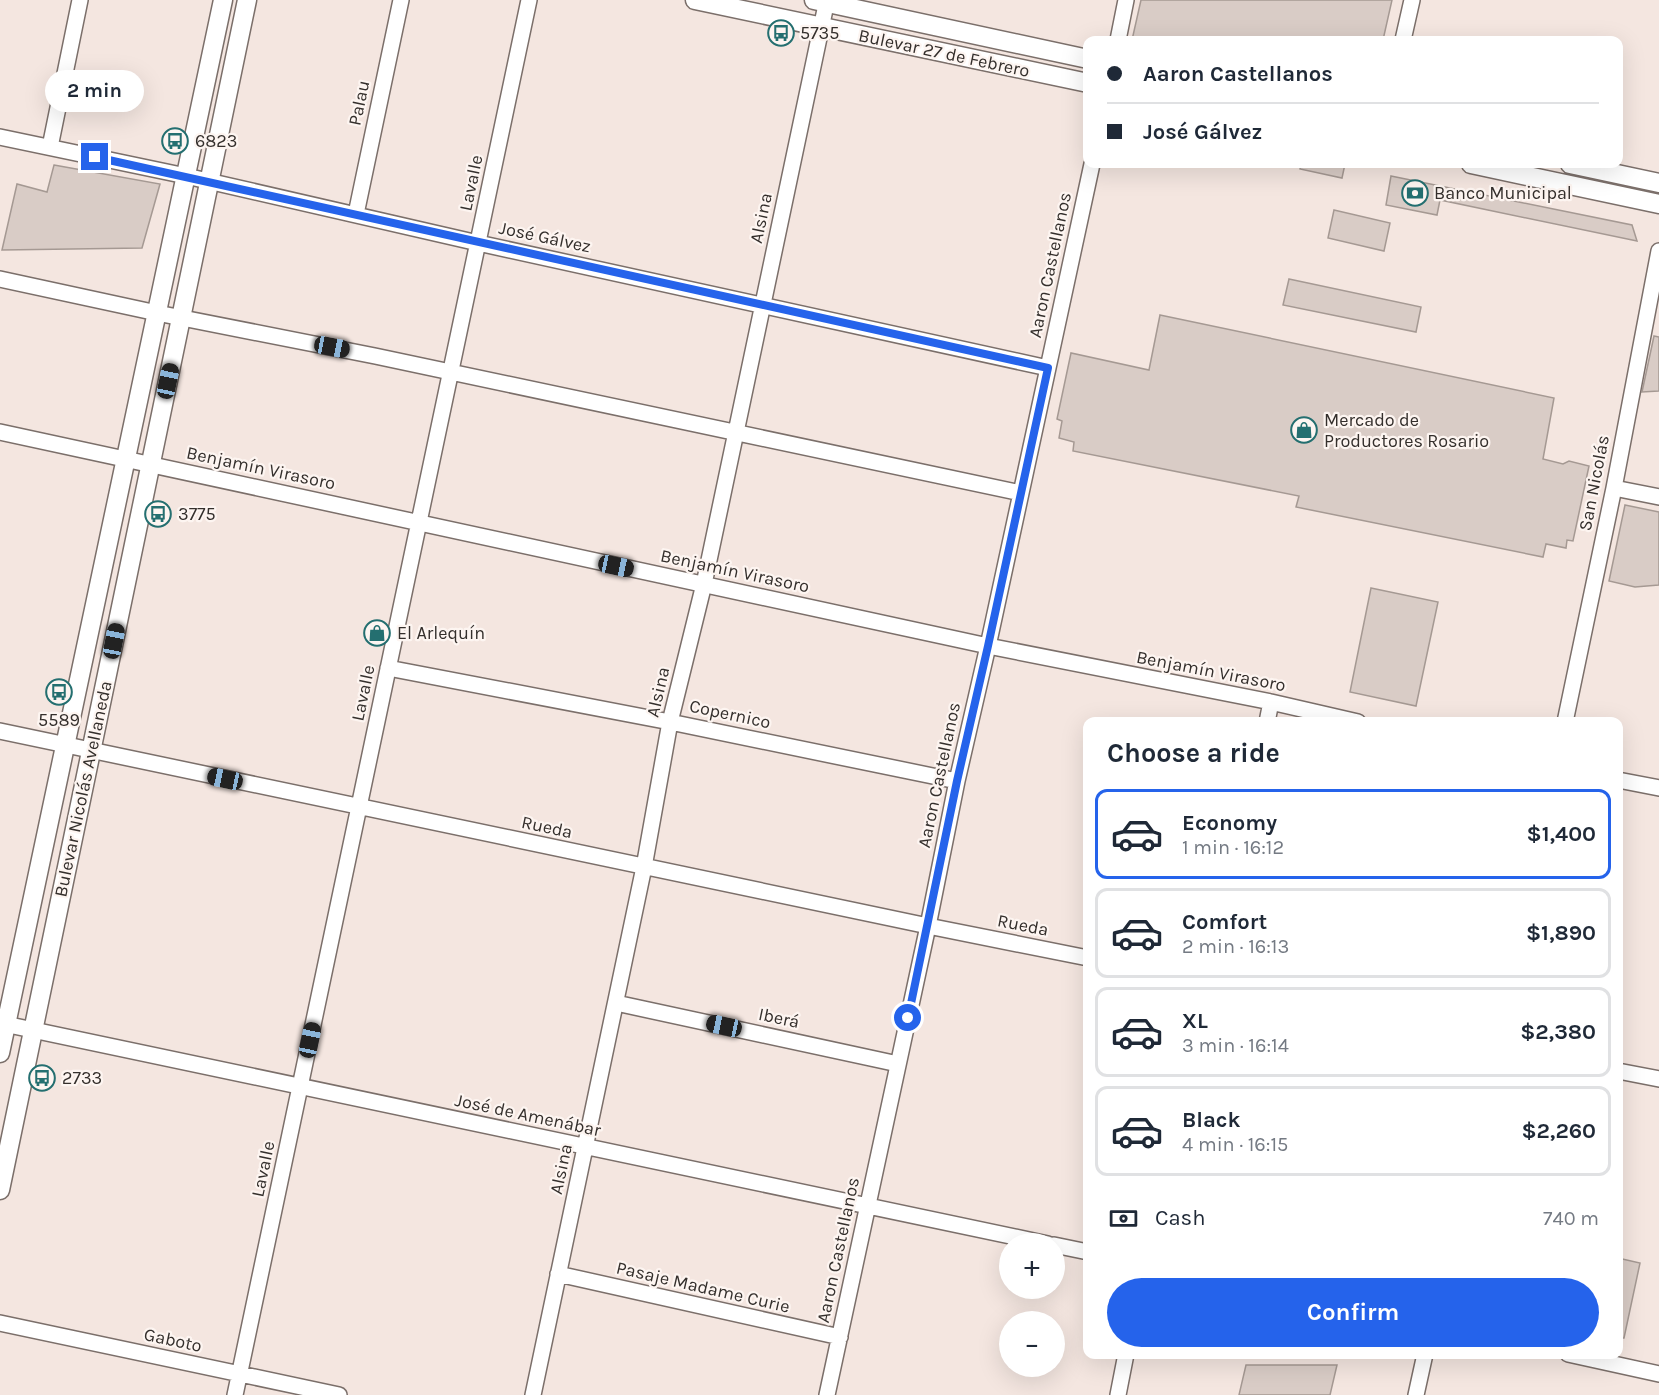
<!DOCTYPE html>
<html lang="en">
<head>
<meta charset="utf-8">
<style>
  body { margin:0; font-family:Karla,sans-serif; background:#f2f2f3; color:#1f2937; height:100vh; display:flex; flex-direction:column; font-size:22px; white-space:nowrap }
  * { box-sizing:border-box; margin:0 }
  p { font-size:20px; color:#747a83 }
  .icon { flex:none; width:33px; height:33px; fill:none; stroke:currentColor; stroke-width:2; stroke-linecap:round; stroke-linejoin:round }
  .map { position:relative; flex:1; overflow:hidden }
  .details { position:absolute; left:1083px; top:717px; width:540px; height:642px; display:flex; flex-direction:column; background:#fff; border-radius:12px; box-shadow:0 6px 24px #0002 }
  .details>* { flex:none }
  .banner { position:absolute; left:1083px; top:36px; width:540px; height:132px; border-radius:12px; box-shadow:0 6px 24px #0002; display:grid; align-content:center; height:132px; padding:0 24px; background:#fff }
  .controls { position:absolute; left:999px; top:1233px; display:grid; gap:12px }
  .controls a { display:grid; place-items:center; width:66px; height:66px; border-radius:50%; background:#fff; box-shadow:0 6px 24px #0002; font-size:30px }
  .end { position:absolute; width:27px; height:27px; margin:-14px; border:8px solid #2563eb; background:#fff; box-shadow:0 0 0 3px #fff }
  .from { border-radius:50% }
  .bubble { position:absolute; height:42px; border-radius:21px; background:#fff; box-shadow:0 6px 24px #0002; font-size:20px; font-weight:700; line-height:42px; text-align:center }
  .car { position:absolute; width:18px; height:36px; margin:-18px -9px; border-radius:8px; box-shadow:0 0 4px 2px #0007; background:linear-gradient(#222 24%,#8ab4d8 0 40%,#222 0 76%,#8ab4d8 0 86%,#222 0) }
  .banner b { display:flex; align-items:center; gap:21px; height:57px; font-size:22px }
  .banner b+b { border-top:2px solid #e0e1e3 }
  .banner i { width:15px; height:15px; background:#1f2937 }
  ul { padding:0; list-style:none }
  li { display:flex; align-items:center; gap:18px; height:90px; margin:0 12px 9px; padding:0 12px; border:3px solid #e0e1e3; border-radius:12px }
  li div { flex:1 }
  li b { display:block; font-size:22px }
  li em { font-style:normal; font-weight:700 }
  li.selected { border-color:#2563eb }
  li>.icon { width:54px; height:54px; stroke-width:1.5 }
  h2 { padding:0 24px; font-size:27px; line-height:72px }
  .pay { display:flex; align-items:center; gap:15px; height:66px; padding:0 24px; font-size:22px }
  .pay p { margin-inline-start:auto }
  .cta { display:flex; gap:12px; margin-top:auto; padding:12px 24px }
  .cta a { flex:1; height:69px; border-radius:36px; background:#2563eb; color:#fff; font-size:24px; font-weight:700; line-height:69px; text-align:center }
  .map>svg:first-child { display:block }
  .building { fill:#d9ccc6; stroke:#a59993; stroke-width:1.5 }
  .lines { fill:none; stroke-linecap:round; stroke-linejoin:round }
  .minor-casing { stroke:#7b6f6a; stroke-width:18 }
  .major-casing { stroke:#7b6f6a; stroke-width:21 }
  .minor { stroke:#fff; stroke-width:15 }
  .major { stroke:#fff; stroke-width:18 }
  .route { stroke:#2563eb; stroke-width:8 }
  .labels { text-anchor:middle; dominant-baseline:central; stroke-width:4.5; stroke-linejoin:round; paint-order:stroke }
  .poi-label { font-size:18px; fill:#342f2c; stroke:#fdf5f1; text-anchor:start }
  .street-label { font-size:18px; fill:#342f2c; stroke:#fdf5f1 }
</style>
</head>
<body>
<div class="map">
<svg width="1659" height="1395" viewBox="0 0 1659 1395">
  <rect width="100%" height="100%" fill="#f4e6e0"/>
  <path class="building" d="M1141 0H1392L1383 40H1132Z
    M1301 164H1345L1342 178 1300 169Z
    M54 165 160 184 142 248 2 250 17 184 47 192Z
    M1391 176 1632 225 1637 241 1440 200 1437 215 1386 205Z
    M1334 210 1390 223 1384 251 1328 238Z
    M1289 279 1421 307 1416 332 1283 305Z
    M1160 315 1554 398 1543 459 1563 464 1569 461 1589 466 1573 541 1567 540 1566 548 1546 544 1543 557 1296 507 1299 496 1073 451 1074 442 1059 438 1062 421 1057 419 1071 353 1149 370Z
    M1654 336 1659 337V391L1642 392Z
    M1625 505 1659 512V585L1635 587 1609 581Z
    M1371 588 1438 602 1416 706 1350 692Z
    M1618 1258 1640 1263 1624 1338H1618Z
    M1246 1365H1337L1330 1395H1239Z"/>
  <g class="lines">
    <g class="minor-casing">
      <path id="minor" d="M1118 40 1126 0
        M1403 40 1412 0
        M0 137 186 176 478 243 1048 368
        M50 147 80 0
        M356 214 401 0
        M0 279 157 313 375 356 1021 493
        M0 432 988 646 1271 702 1358 722
        M1614 488 1659 497
        M388 668 670 722 957 781
        M1267 722 1271 702
        M1565 722 1614 488 1659 251
        M0 731 928 926 1088 958
        M1618 780 1659 788
        M616 1003 898 1064
        M0 1023 1048 1244
        M1618 1071 1659 1079
        M1054 1245 1088 1252
        M558 1274 840 1337
        M0 1323 339 1395
        M1568 1354 1659 1374
        M235 1395 529 0
        M533 1395 644 867 670 722 704 584 827 0
        M827 1395 928 926 957 781 988 646 1092 164
        M1118 1395 1126 1354
        M1416 1395 1425 1354"/>
    </g>
    <g class="major-casing">
      <path id="major" d="M695 0 1088 83
        M814 0 1088 59
        M1471 164 1659 204
        M1570 164 1659 183
        M0 1053 223 0
        M0 1190 247 0"/>
    </g>
    <use href="#minor" class="minor"/>
    <use href="#major" class="major"/>
  </g>
  <g class="lines">
    <path class="route" d="M95 157 1048 368 988 646 957 781 908 1018"/>
  </g>
  <defs>
    <g id="bus-ring" transform="scale(1.35)"><circle r="9.5" fill="#fdf5f1" stroke="#246f70" stroke-width="1.5"/><path d="M-5-6H5V4H4V6H2V4H-2V6H-4V4H-5ZM-3.5-4V0h7V-4ZM-3.5 1.2v1.5H-2V1.2ZM2 1.2v1.5H3.5V1.2Z" fill="#246f70"/></g>
    <g id="bank-ring" transform="scale(1.35)"><circle r="9.5" fill="#fdf5f1" stroke="#246f70" stroke-width="1.5"/><path d="M-6-4H6V4H-6ZM0-2.3a2.3 2.3 0 1 0 0 4.6a2.3 2.3 0 1 0 0-4.6Z" fill="#246f70"/></g>
    <g id="shop-ring" transform="scale(1.35)"><circle r="9.5" fill="#fdf5f1" stroke="#246f70" stroke-width="1.5"/><path d="M-5-2.5h2.3a2.7 3.5 0 0 1 5.4 0H5L5.5 6h-11ZM-1.5-2.5h3a1.5 2.3 0 0 0-3 0Z" fill="#246f70"/></g>
  </defs>
  <g fill-rule="evenodd">
    <use href="#bus-ring" x="781" y="33"/>
    <use href="#bus-ring" x="175" y="141"/>
    <use href="#bank-ring" x="1415" y="193"/>
    <use href="#shop-ring" x="1304" y="430"/>
    <use href="#bus-ring" x="158" y="514"/>
    <use href="#shop-ring" x="377" y="633"/>
    <use href="#bus-ring" x="59" y="692"/>
    <use href="#bus-ring" x="42" y="1078"/>
  </g>
  <g class="labels">
    <g class="poi-label">
      <text x="800" y="33">5735</text>
      <text x="195" y="141">6823</text>
      <text x="1434" y="193">Banco Municipal</text>
      <text x="1324" y="420">Mercado de<tspan x="1324" dy="21">Productores Rosario</tspan></text>
      <text x="178" y="514">3775</text>
      <text x="397" y="633">El Arlequín</text>
      <text x="59" y="720" text-anchor="middle">5589</text>
      <text x="62" y="1078">2733</text>
    </g>
    <g class="street-label">
      <text transform="translate(944 53) rotate(12)">Bulevar 27 de Febrero</text>
      <text transform="translate(359 103) rotate(-78)">Palau</text>
      <text transform="translate(471 183) rotate(-78)">Lavalle</text>
      <text transform="translate(761 218) rotate(-78)">Alsina</text>
      <text transform="translate(545 237) rotate(12)">José Gálvez</text>
      <text transform="translate(1050 265) rotate(-78)">Aaron Castellanos</text>
      <text transform="translate(261 468) rotate(12)">Benjamín Virasoro</text>
      <text transform="translate(1594 483) rotate(-79)">San Nicolás</text>
      <text transform="translate(735 571) rotate(12)">Benjamín Virasoro</text>
      <text transform="translate(1211 671) rotate(11)">Benjamín Virasoro</text>
      <text transform="translate(658 692) rotate(-77)">Alsina</text>
      <text transform="translate(363 693) rotate(-78)">Lavalle</text>
      <text transform="translate(730 714) rotate(12)">Copernico</text>
      <text transform="translate(939 775) rotate(-78)">Aaron Castellanos</text>
      <text transform="translate(83 789) rotate(-78)">Bulevar Nicolás Avellaneda</text>
      <text transform="translate(547 827) rotate(12)">Rueda</text>
      <text transform="translate(1023 925) rotate(11)">Rueda</text>
      <text transform="translate(779 1018) rotate(12)">Iberá</text>
      <text transform="translate(528 1115) rotate(12)">José de Amenábar</text>
      <text transform="translate(263 1169) rotate(-78)">Lavalle</text>
      <text transform="translate(561 1169) rotate(-78)">Alsina</text>
      <text transform="translate(838 1250) rotate(-78)">Aaron Castellanos</text>
      <text transform="translate(703 1287) rotate(13)">Pasaje Madame Curie</text>
      <text transform="translate(173 1340) rotate(12)">Gaboto</text>
    </g>
  </g>
</svg>
<div class="controls">
<a>+</a>
<a>−</a>
</div>
<i class="end from" style="left:908px;top:1018px"></i>
<i class="end" style="left:95px;top:157px"></i>
<div class="bubble" style="left:45px;top:70px;width:99px">2 min</div>
<i class="car" style="left:332px;top:347px;rotate:101deg"></i>
<i class="car" style="left:168px;top:381px;rotate:12deg"></i>
<i class="car" style="left:616px;top:566px;rotate:102deg"></i>
<i class="car" style="left:114px;top:641px;rotate:11deg"></i>
<i class="car" style="left:225px;top:779px;rotate:282deg"></i>
<i class="car" style="left:724px;top:1026px;rotate:282deg"></i>
<i class="car" style="left:310px;top:1040px;rotate:12deg"></i>
<div class="banner">
<b><i class="from"></i>Aaron Castellanos</b>
<b><i></i>José Gálvez</b>
</div>
<section class="details">
<h2>Choose a ride</h2>
<ul>
<li class="selected"><svg class="icon" aria-label="car" viewBox="0 0 24 24"><path d="M5 17H2v-5l4-1 3-4h7l3 4 3 1v5h-3M9 17h6M6 11h13"/><circle cx="7" cy="17" r="2"/><circle cx="17" cy="17" r="2"/></svg><div><b>Economy</b><p>1 min · 16:12</p></div><em>$1,400</em></li>
<li><svg class="icon" aria-label="car" viewBox="0 0 24 24"><path d="M5 17H2v-5l4-1 3-4h7l3 4 3 1v5h-3M9 17h6M6 11h13"/><circle cx="7" cy="17" r="2"/><circle cx="17" cy="17" r="2"/></svg><div><b>Comfort</b><p>2 min · 16:13</p></div><em>$1,890</em></li>
<li><svg class="icon" aria-label="car" viewBox="0 0 24 24"><path d="M5 17H2v-5l4-1 3-4h7l3 4 3 1v5h-3M9 17h6M6 11h13"/><circle cx="7" cy="17" r="2"/><circle cx="17" cy="17" r="2"/></svg><div><b>XL</b><p>3 min · 16:14</p></div><em>$2,380</em></li>
<li><svg class="icon" aria-label="car" viewBox="0 0 24 24"><path d="M5 17H2v-5l4-1 3-4h7l3 4 3 1v5h-3M9 17h6M6 11h13"/><circle cx="7" cy="17" r="2"/><circle cx="17" cy="17" r="2"/></svg><div><b>Black</b><p>4 min · 16:15</p></div><em>$2,260</em></li>
</ul>
<div class="pay"><svg class="icon" aria-label="cash" viewBox="0 0 24 24"><path d="M3 7h18v10H3z"/><circle cx="12" cy="12" r="2"/></svg>Cash<p>740 m</p></div>
<div class="cta"><a>Confirm</a></div>
</section>
</div>
</body>
</html>
